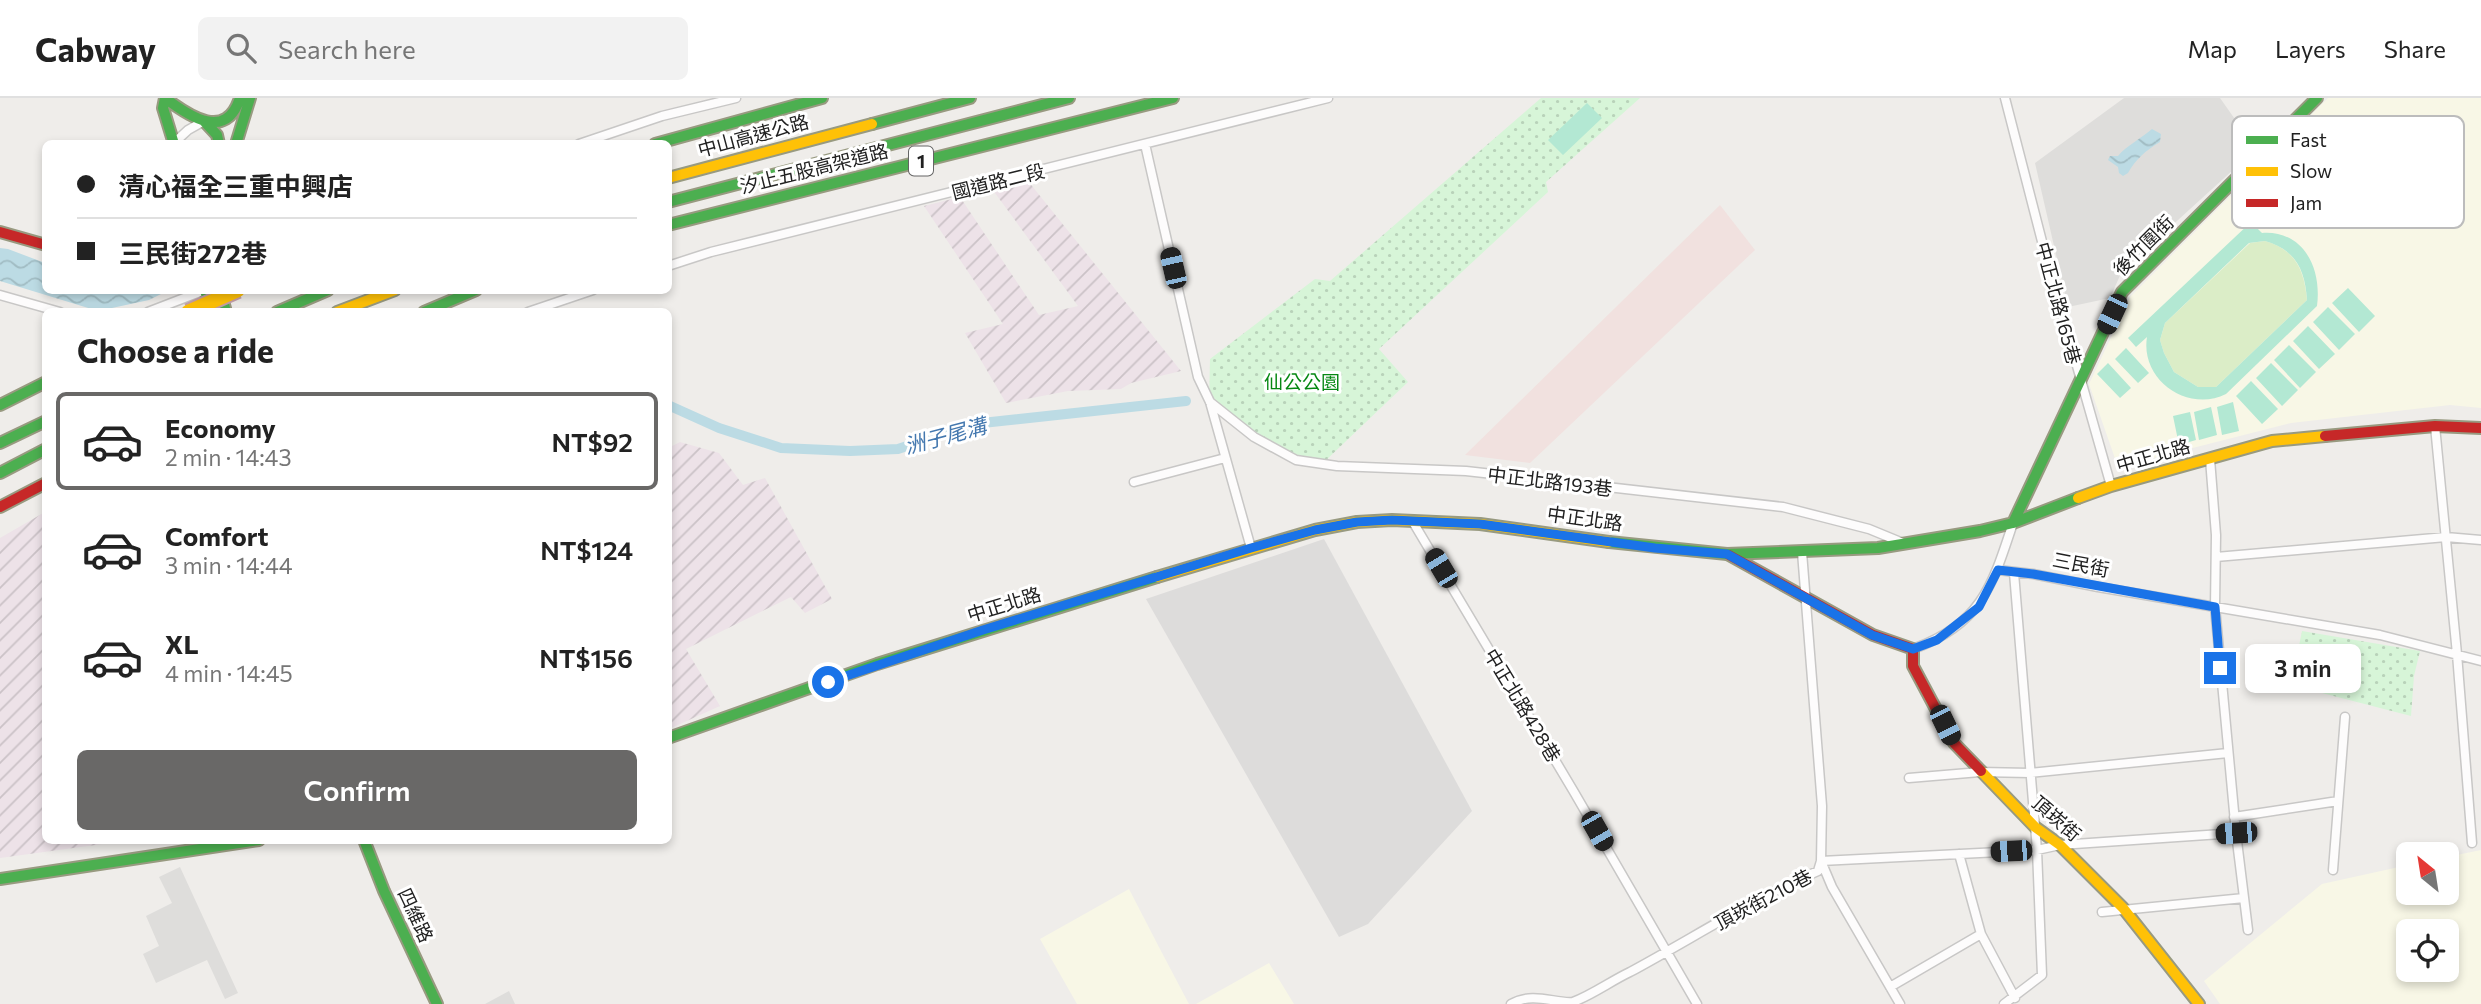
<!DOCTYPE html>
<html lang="en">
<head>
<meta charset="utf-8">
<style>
  body { margin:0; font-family:Commissioner,"Noto Sans TC",sans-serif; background:#f2f2f2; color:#222; height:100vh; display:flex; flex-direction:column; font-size:26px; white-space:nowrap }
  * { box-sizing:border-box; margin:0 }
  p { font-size:23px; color:#767676 }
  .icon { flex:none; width:38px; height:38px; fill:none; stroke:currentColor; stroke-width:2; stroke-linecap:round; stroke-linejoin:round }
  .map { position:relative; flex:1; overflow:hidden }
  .side { position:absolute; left:42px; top:210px; width:630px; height:536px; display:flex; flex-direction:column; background:#fff; border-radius:10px; box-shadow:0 4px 10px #0003 }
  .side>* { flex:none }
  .hud { position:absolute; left:42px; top:42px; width:630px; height:154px; border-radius:10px; box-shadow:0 4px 10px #0003; display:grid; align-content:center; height:154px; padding:0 35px; background:#fff }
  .needle { width:46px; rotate:330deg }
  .controls { position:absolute; left:2396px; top:744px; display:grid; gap:14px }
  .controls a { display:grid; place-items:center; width:63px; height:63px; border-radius:10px; background:#fff; box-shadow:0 4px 10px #0003; font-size:35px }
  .end { position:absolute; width:32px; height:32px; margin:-16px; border:9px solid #1a73e8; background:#fff; box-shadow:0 0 0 4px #fff }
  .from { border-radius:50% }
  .bubble { position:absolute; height:49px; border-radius:10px; background:#fff; box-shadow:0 4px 10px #0003; font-size:23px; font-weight:600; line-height:49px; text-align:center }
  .car { position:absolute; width:21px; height:42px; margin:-21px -10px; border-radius:9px; box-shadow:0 0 5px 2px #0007; background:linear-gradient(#222 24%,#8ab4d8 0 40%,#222 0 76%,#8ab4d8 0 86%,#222 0) }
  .hud b { display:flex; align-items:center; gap:24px; height:66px; font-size:26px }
  .hud b+b { border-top:2px solid #e0e0e0 }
  .hud i { width:18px; height:18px; background:#222 }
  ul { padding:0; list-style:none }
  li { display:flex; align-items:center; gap:21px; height:98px; margin:0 14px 10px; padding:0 21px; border:4px solid transparent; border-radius:10px }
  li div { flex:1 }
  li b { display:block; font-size:26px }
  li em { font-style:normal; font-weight:600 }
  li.selected { border-color:#696867 }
  li>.icon { width:63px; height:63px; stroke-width:1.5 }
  h2 { padding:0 35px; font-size:32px; line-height:84px }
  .cta { display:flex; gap:14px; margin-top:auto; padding:14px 35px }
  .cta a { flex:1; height:80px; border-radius:10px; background:#696867; color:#fff; font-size:28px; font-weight:600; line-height:80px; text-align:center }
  header { display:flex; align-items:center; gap:42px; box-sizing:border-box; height:98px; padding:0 35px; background:#fff; border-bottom:2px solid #e0e0e0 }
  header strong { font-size:33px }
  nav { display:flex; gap:38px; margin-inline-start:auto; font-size:24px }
  .search { width:490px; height:63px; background:#f2f2f2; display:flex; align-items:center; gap:18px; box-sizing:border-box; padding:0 24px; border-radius:10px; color:#767676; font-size:26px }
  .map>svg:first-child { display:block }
  .residential { fill:#dedddb }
  .commercial { fill:#f1e1df }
  .industrial { fill:url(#industrial-furrows) }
  .education { fill:#f8f7e6; fill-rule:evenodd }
  .religious { fill:#dddcdb }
  .grass { fill:#dbedc7 }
  .park { fill:url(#park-dots) }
  .pitch { fill:#b3e8d3; fill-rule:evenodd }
  .water { fill:url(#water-waves) }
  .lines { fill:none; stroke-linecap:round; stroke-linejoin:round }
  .canal { stroke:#bcdbe4; stroke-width:10 }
  .street-casing { stroke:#c8c7c6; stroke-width:11 }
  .fast-casing { stroke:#989a80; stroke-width:14 }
  .slow-casing { stroke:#989a80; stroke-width:14 }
  .jam-casing { stroke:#989a80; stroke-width:14 }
  .street { stroke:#fdfcfc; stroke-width:8 }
  .fast { stroke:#4caf50; stroke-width:10 }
  .slow { stroke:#ffc107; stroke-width:10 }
  .jam { stroke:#c62828; stroke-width:10 }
  .slow-bridge-casing { stroke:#c69faa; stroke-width:18; stroke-linecap:butt }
  .slow-bridge { stroke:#ffc107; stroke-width:14 }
  .route { stroke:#1a73e8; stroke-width:9 }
  .labels { text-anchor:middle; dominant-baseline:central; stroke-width:6; stroke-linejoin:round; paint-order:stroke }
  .shield { fill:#fff; stroke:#646464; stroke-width:2 }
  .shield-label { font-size:18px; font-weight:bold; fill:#212121 }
  .street-label { font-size:19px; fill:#212121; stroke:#fff }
  .park-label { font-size:19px; fill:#068813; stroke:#fff }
  .water-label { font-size:21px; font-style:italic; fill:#4478af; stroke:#fff }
  .key { fill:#fff; stroke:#bcbcbc; stroke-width:2 }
  .key-label { font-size:19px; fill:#212121 }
</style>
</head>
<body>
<header>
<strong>Cabway</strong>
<div class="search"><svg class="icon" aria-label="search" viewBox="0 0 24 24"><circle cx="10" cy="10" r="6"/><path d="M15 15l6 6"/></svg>Search here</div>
<nav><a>Map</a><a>Layers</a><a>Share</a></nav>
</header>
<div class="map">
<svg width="2481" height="906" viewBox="0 0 2481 906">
  <defs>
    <pattern id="industrial-furrows" width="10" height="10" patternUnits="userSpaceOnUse" patternTransform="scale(1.75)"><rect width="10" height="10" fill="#ede2e8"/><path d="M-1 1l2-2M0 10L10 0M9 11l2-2" fill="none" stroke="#cbc2c7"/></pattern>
    <pattern id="park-dots" width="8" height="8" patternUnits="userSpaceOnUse" patternTransform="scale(1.75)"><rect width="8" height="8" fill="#d7f5d8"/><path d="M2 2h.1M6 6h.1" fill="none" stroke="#b8d2b9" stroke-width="1.8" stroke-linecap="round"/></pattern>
    <pattern id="water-waves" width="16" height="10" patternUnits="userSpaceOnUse" patternTransform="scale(1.75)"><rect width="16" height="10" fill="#bcdbe4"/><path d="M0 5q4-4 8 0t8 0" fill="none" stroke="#a1bcc3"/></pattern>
  </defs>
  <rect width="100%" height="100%" fill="#efedea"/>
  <path class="residential" d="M2124 0H2220L2256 51 2122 173 2110 200 2068 209 2035 65Z
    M180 769 238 895 225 901 207 862 156 885 143 856 159 848 146 818 172 805 159 779Z
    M509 893 515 906H485Z"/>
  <path class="commercial" d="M1720 107 1755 152 1530 365 1465 357Z"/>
  <path class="industrial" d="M1028 83 1181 273 1131 285 1121 291 1068 293 1006 305 965 235 1003 226 924 108 960 99 1039 217 1078 208 992 91Z
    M680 344 719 355 743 387 765 380 832 501 805 515 791 499 686 551 720 608 669 631 668 350Z
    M45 414 46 742H132L0 760V440Z"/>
  <path class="education" d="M2328 0H2481V310L2450 307 2291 325 2118 369 2089 286 2130 199Z
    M2481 752V906H2220L2204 883 2322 786 2408 767V794H2446L2447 759ZM2408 833H2446V872H2408Z
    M1129 791 1161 853 1189 906H1077L1040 841Z
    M1269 865 1294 906H1196Z"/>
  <path class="religious" d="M1324 441 1472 713 1368 826 1339 839 1146 501Z"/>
  <path class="grass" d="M2265 143C2296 152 2304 172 2307 202L2216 289H2198L2174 274 2164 255 2160 242 2165 225 2250 145Z"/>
  <path class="park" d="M1541 0H1640L1546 84 1548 94 1379 251 1408 284 1322 366 1266 350 1209 307 1210 261 1315 181 1330 183Z
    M2302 533 2420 553 2414 578 2411 618 2291 587Z"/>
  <path class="pitch" d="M1587 5 1602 20 1563 57 1548 42Z
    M2251 124 2262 135C2304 132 2322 171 2317 208L2226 296C2188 315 2140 282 2147 239L2136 249 2128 240ZM2265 143C2296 152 2305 172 2307 202L2216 289H2198L2174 274 2164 255 2160 242 2165 225 2249 145Z
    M2348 190 2375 218 2359 234 2332 205Z
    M2328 209 2355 236 2339 252 2313 224Z
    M2308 228 2335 256 2319 271 2293 243Z
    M2289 247 2316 274 2300 290 2274 262Z
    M2126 250 2149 275 2138 285 2115 261Z
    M2108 265 2131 290 2120 300 2097 276Z
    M2271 265 2298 292 2282 308 2256 280Z
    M2251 283 2278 311 2262 326 2236 298Z
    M2233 304 2239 333 2222 337 2217 309Z
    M2211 309 2217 337 2199 342 2194 314Z
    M2190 314 2196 342 2179 347 2173 318Z"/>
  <path class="water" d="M2152 31 2161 36 2160 44C2145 53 2136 61 2128 75L2123 78 2119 75 2118 69 2108 62 2110 58H2118C2126 48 2142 40 2152 31Z
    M0 150 8 151 45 165 46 192 167 193 149 202 98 213 0 183Z"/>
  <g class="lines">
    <path class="canal" d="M668 307 719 330 781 350 850 353 898 351 973 326 1186 303"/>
    <g class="street-casing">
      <path id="street" d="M2005 0 2045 155 2111 388
        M174 45 188 32 204 23
        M579 46 662 18 736 0
        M1145 46 1198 279 1210 304 1251 450
        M668 168 711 154 1328 0
        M0 197 60 214
        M148 214 205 192
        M528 214 593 192
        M1210 304 1254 339 1296 362 1337 368 1466 373 1783 409 1869 431 1903 445
        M2435 328 2457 556 2472 745
        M1134 384 1225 360
        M1413 424 1574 694 1697 906
        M2216 459 2446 439 2481 442
        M1998 472 2033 476 2098 489 2380 537 2481 563
        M1913 551C1981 526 1992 489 2013 425
        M1909 680 1980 674 2030 675 2228 655
        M2234 719 2338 703
        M2236 735 2248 832
        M1821 763 2037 752 2060 747 2236 735 2215 509 2216 437 2210 361
        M1821 763 1832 789 1900 906
        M2333 772 2345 619
        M2102 814 2244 800
        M1981 836 2015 900
        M1890 889 1981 836 1959 756
        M1511 906C1534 893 1555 906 1573 904 1592 897 1611 883 1630 874 1693 840 1753 801 1818 773L1821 763 1822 708 1802 454
        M2004 906 2042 877 2037 752 2014 475"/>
    </g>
    <g class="fast-casing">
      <path id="fast" d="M165 0C190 19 226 43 240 0
        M165 0 163 10 174 46
        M204 23 217 37 219 46
        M872 26 970 0
        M236 46 250 0
        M655 46 822 0
        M668 104 1069 0
        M668 127 1173 0
        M205 192 211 214
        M220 192 226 214
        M277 214 328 192
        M424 214 476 192
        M0 307 46 284
        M0 345 46 323
        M0 375 46 351
        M2013 425 2122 194 2317 0
        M1609 444 1727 456 1878 450 1980 433 2013 425 2078 400
        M668 640 877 566 1157 479
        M364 742 384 793 437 906
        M0 781 259 742"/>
    </g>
    <g class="slow-casing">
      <path id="slow" d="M668 80 872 26
        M337 214 395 192
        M2078 400 2111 388 2272 343 2325 338
        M1157 479 1315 432 1357 424 1392 422 1480 426 1609 444
        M1981 673 2035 729 2060 747 2123 810 2199 906"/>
    </g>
    <g class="jam-casing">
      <path id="jam" d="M0 134 46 147
        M2325 338 2435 328 2481 330
        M0 409 46 385
        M1729 457 1873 537 1913 551V568L1954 645 1981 673"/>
    </g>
    <use href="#street" class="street"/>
    <use href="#fast" class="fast"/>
    <use href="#slow" class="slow"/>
    <use href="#jam" class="jam"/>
    <g class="slow-bridge-casing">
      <path id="slow-bridge" d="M188 214 238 192"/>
    </g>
    <use href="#slow-bridge" class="slow-bridge"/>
  </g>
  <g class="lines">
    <path class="route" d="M828 584 983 532 1251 450 1315 432 1357 424 1392 422 1480 426 1655 450 1727 456 1872 537 1913 551 1937 542 1979 509 1998 472 2033 476 2215 509 2220 570"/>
  </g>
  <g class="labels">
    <rect class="shield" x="909" y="48.5" width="24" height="29" rx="5"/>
    <g class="shield-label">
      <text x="921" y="63">1</text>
    </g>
    <g class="street-label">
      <text transform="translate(753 37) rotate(-15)">中山高速公路</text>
      <text transform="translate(814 70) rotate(-14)">汐止五股高架道路</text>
      <text transform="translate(998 83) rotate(-14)">國道路二段</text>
      <text transform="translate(2143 147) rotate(-45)">後竹圍街</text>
      <text transform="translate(2059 205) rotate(75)">中正北路165巷</text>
      <text transform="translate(2153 357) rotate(-16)">中正北路</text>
      <text transform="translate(1550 383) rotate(7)">中正北路193巷</text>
      <text transform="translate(1585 420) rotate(8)">中正北路</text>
      <text transform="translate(2081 466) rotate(11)">三民街</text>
      <text transform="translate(1004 506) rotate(-17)">中正北路</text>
      <text transform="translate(1523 607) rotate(59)">中正北路428巷</text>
      <text transform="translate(2057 720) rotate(41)">頂崁街</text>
      <text transform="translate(1763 801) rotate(-28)">頂崁街210巷</text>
      <text transform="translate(416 817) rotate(65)">四維路</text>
    </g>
    <g class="park-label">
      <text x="1302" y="283">仙公公園</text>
    </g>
    <g class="water-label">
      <text transform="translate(945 337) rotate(-15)">洲子尾溝</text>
    </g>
  </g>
  <rect x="2232" y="18" width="232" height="112" rx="10" class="key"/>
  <rect x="2246" y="38" width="32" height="8" fill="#4caf50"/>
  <rect x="2246" y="69" width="32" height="9" fill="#ffc107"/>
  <rect x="2246" y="101" width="32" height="8" fill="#c62828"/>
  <g class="key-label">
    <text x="2290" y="49">Fast</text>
    <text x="2290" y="80">Slow</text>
    <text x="2290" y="112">Jam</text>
  </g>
</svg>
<div class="controls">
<a><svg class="needle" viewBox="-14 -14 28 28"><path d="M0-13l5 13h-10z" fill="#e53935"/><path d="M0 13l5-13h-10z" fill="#767676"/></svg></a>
<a><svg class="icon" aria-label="locate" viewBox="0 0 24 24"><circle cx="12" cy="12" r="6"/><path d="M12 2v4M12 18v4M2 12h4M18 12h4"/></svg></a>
</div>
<i class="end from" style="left:828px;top:584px"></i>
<i class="end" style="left:2220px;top:570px"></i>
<div class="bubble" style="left:2245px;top:546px;width:116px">3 min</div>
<i class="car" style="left:1173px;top:170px;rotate:347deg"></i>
<i class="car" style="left:2112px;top:216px;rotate:205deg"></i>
<i class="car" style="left:1441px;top:470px;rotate:329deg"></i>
<i class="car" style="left:1945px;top:627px;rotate:154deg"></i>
<i class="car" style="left:1597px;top:733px;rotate:150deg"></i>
<i class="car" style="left:2236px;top:735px;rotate:266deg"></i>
<i class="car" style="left:2011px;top:753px;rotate:267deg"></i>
<div class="hud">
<b><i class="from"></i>清心福全三重中興店</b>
<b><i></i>三民街272巷</b>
</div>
<section class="side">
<h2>Choose a ride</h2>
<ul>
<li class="selected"><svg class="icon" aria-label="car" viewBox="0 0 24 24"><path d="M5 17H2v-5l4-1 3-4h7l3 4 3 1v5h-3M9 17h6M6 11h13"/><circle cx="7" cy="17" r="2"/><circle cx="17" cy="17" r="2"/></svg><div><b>Economy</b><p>2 min · 14:43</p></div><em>NT$92</em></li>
<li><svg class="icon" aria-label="car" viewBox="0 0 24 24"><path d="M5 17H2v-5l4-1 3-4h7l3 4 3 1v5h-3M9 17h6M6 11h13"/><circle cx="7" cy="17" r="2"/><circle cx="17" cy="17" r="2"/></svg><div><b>Comfort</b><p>3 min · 14:44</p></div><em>NT$124</em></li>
<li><svg class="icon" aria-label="car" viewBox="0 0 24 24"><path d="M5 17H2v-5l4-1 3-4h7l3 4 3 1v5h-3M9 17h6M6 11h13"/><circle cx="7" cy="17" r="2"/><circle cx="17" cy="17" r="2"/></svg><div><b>XL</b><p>4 min · 14:45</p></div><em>NT$156</em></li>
</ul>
<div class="cta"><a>Confirm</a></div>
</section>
</div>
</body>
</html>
